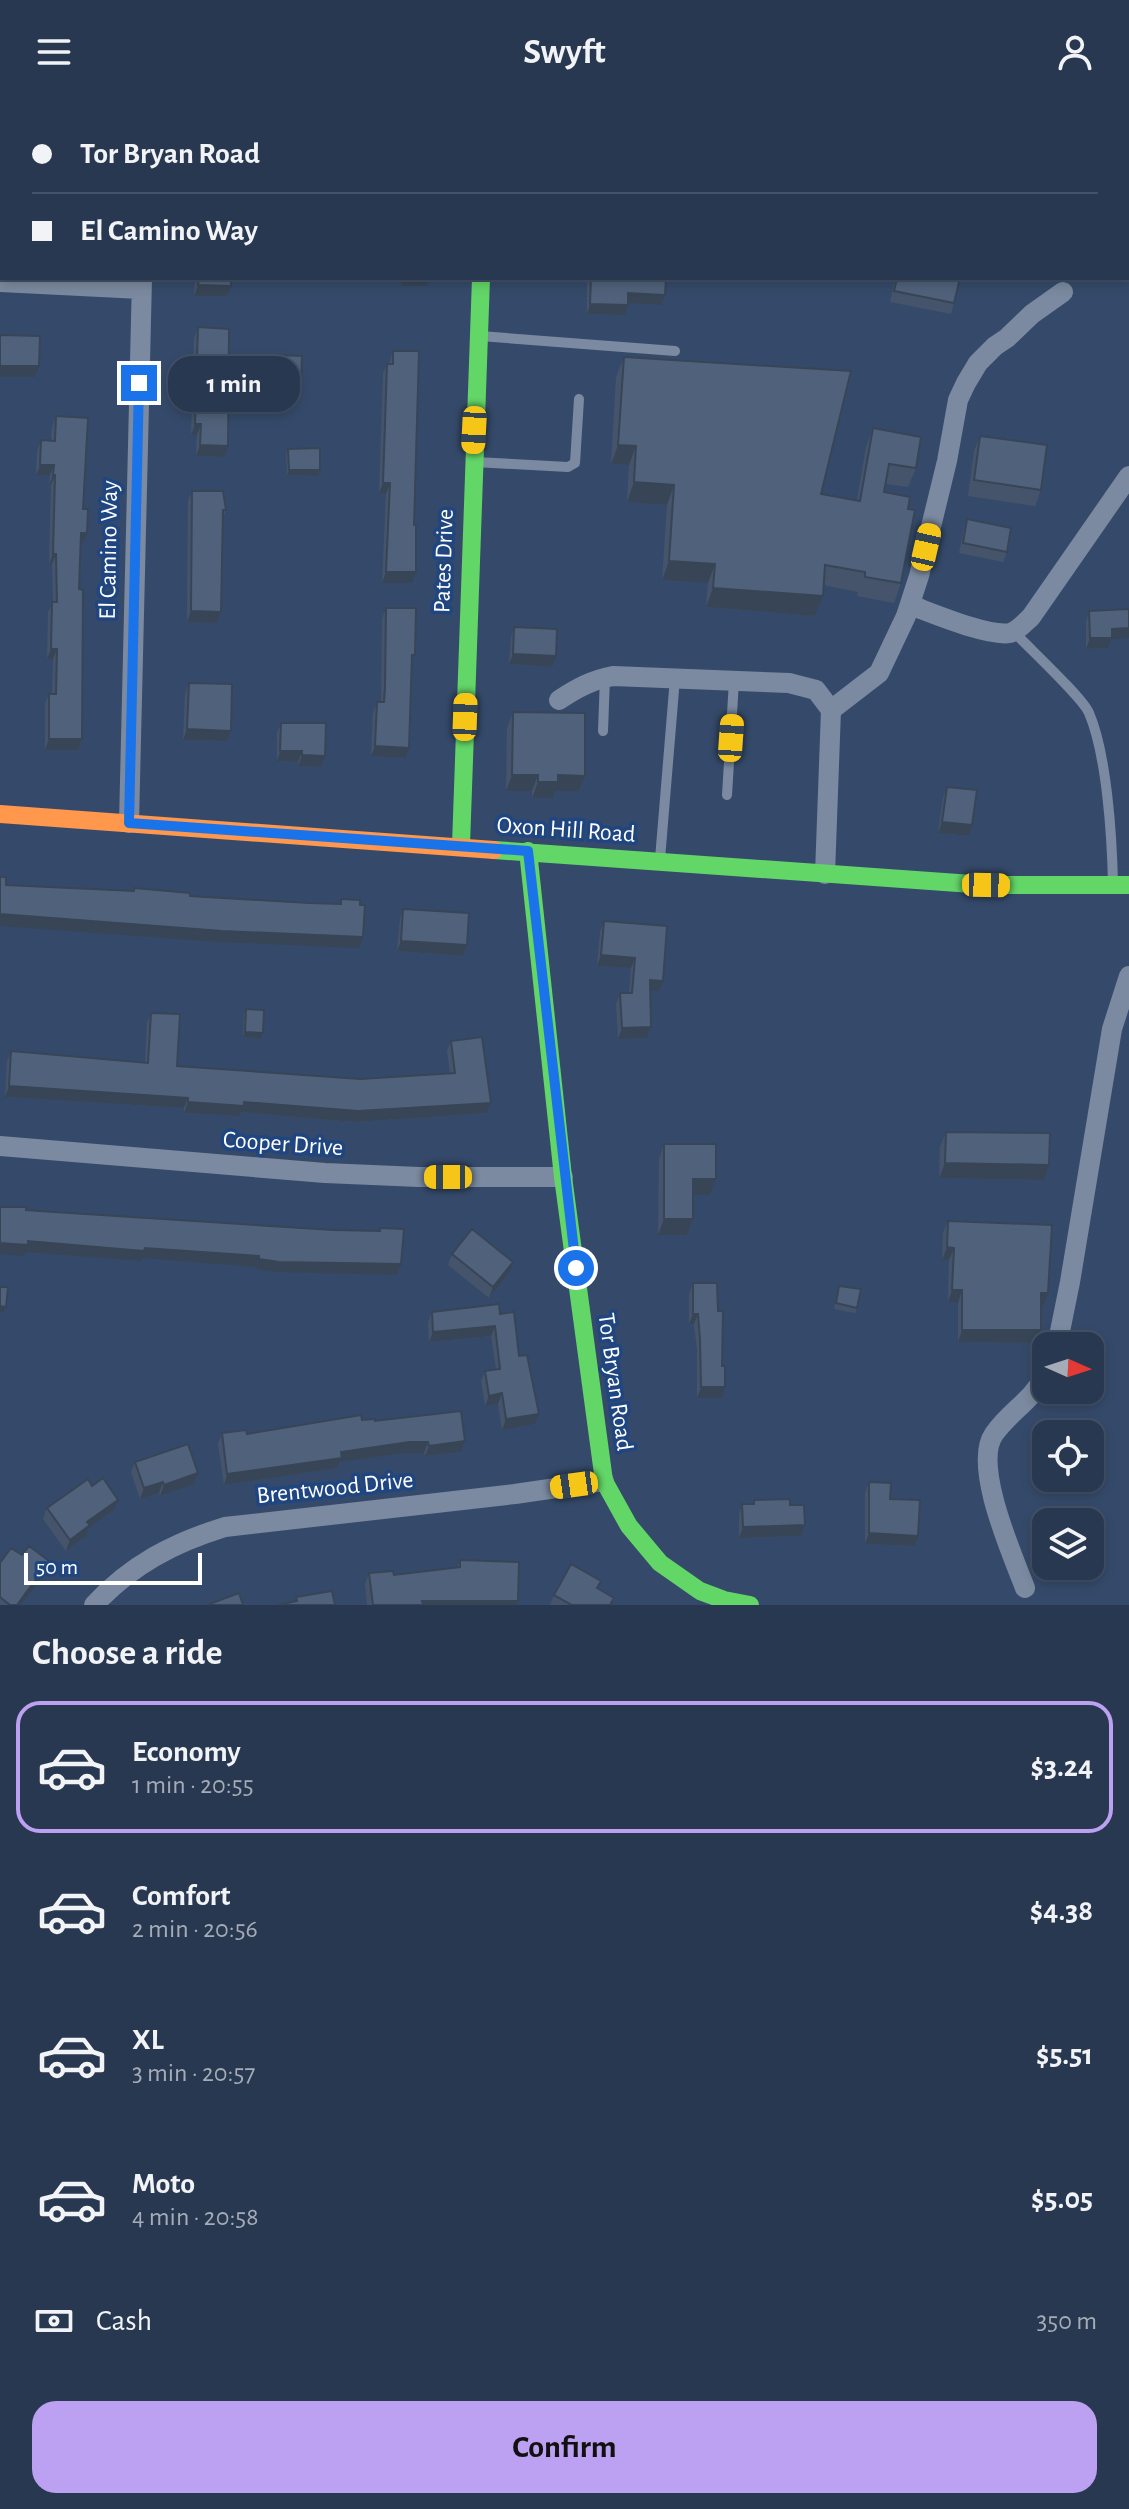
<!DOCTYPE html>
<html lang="en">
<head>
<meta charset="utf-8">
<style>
  body { margin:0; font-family:"Alegreya Sans",sans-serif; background:#303f57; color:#f1f3f6; height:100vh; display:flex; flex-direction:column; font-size:30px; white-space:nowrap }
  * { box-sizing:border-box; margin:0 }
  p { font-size:26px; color:#a5acb7 }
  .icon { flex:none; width:44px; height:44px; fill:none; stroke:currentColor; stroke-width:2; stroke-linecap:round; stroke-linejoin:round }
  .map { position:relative; height:1501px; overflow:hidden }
  .drawer { display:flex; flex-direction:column; background:#283850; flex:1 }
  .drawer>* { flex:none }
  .banner { position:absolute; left:0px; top:0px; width:1130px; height:176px; box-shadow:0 4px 12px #0003,0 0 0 2px #445267; display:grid; align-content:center; height:176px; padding:0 32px; background:#283850 }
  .needle { width:52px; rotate:93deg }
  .fabs { position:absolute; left:1032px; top:1228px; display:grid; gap:16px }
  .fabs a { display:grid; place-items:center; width:72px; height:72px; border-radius:16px; background:#283850; box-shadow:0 4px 12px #0003,0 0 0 2px #445267; font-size:40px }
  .scale { position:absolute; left:24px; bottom:20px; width:178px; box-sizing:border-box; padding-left:8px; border:4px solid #fff; border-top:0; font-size:22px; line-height:28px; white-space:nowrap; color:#fff; -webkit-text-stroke:6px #1f4680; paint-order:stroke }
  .end { position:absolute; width:36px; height:36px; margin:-18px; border:10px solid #1a73e8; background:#fff; box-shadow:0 0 0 4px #fff }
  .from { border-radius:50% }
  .bubble { position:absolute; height:56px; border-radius:24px; background:#283850; box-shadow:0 4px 12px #0003,0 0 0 2px #445267; font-size:26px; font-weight:700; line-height:56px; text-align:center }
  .car { position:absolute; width:24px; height:48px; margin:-24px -12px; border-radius:10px; box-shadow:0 0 6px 2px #0007; background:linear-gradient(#f5c518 24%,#345 0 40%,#f5c518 0 76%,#345 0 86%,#f5c518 0) }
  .banner b { display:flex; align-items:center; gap:28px; height:76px; font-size:30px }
  .banner b+b { border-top:2px solid #445267 }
  .banner i { width:20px; height:20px; background:#f1f3f6 }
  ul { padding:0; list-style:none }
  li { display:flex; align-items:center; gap:24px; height:132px; margin:0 16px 12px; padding:0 16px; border:4px solid transparent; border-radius:24px }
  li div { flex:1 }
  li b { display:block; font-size:30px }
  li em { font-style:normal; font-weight:700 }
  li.active { border-color:#bca0f2 }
  li>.icon { width:72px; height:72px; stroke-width:1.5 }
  h2 { padding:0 32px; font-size:36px; line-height:96px }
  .pay { display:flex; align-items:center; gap:20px; height:88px; padding:0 32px; font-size:30px }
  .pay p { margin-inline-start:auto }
  .cta { display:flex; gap:16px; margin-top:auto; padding:16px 32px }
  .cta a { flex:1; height:92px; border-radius:24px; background:#bca0f2; color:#111; font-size:32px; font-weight:700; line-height:92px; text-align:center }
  header { display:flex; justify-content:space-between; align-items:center; height:104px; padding:0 32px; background:#283850; font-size:36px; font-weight:700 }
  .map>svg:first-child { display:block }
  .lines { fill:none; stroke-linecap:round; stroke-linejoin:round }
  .lane { stroke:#7b8aa0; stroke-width:10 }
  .street { stroke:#7b8aa0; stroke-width:20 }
  .fast { stroke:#63d668; stroke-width:18 }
  .slow { stroke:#ff974d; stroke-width:18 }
  .wall { fill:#45546a }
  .shaded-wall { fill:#384556 }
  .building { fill:#50627b; stroke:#384556; stroke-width:2 }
  .route { stroke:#1a73e8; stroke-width:10 }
  .labels { text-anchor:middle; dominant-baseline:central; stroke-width:7; stroke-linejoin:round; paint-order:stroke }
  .street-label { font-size:24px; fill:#fff; stroke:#1f4680 }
</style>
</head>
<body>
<header><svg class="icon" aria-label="menu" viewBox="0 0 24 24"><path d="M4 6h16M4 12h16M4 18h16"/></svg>Swyft<svg class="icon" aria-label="person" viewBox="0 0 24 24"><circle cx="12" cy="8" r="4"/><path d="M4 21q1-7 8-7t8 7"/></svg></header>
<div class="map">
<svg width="1129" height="1501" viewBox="0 0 1129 1501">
  <rect width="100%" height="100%" fill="#354a6a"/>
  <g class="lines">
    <path class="lane" d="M480 232 675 247
      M475 358 568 363 575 359 579 295
      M1014 528C1029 544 1083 594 1089 609 1107 651 1112 733 1113 780
      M603 627 605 573
      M727 691 734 577
      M660 755 675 574"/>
    <path class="street" d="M148 0V2
      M489 2V0
      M0 178 141 185
      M910 501C932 509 988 533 1010 529 1018 527 1025 518 1031 513L1129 372
      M559 596C577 584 592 576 613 572L789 579 816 586 831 606 825 770
      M831 606 879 569 906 512 919 472 947 357 958 296 966 279 978 259 995 242 1007 234 1032 210 1063 188
      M129 719 142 174
      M0 1042 325 1069 419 1073H563
      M1057 1242 1070 1178 1112 925 1129 872
      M1025 1484C1013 1452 972 1361 994 1330 1010 1307 1031 1298 1046 1270
      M94 1501C131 1461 173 1439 225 1423L515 1390 604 1377"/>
    <path class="fast" d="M461 741 481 174
      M494 746 986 781H1129
      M528 747 563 1073 604 1377 629 1422 660 1459 700 1487 724 1496 750 1501"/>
    <path class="slow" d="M0 710 494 746"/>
  </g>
  <path class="wall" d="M195 174H231L227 192H194Z
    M587 174H666L662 201 628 199 625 211 587 210Z
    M895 174H960L954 199 951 210 890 198Z
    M198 223 228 342 225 353 196 352 197 331H191L194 234Z
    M393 247 412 479H382L386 390 379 389 383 270 387 260H389Z
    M276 251 301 278 297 289 271 288 272 261Z
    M624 253 821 390 857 396 866 343 873 324 916 364 908 383 886 380 884 388 908 405 901 479 894 499 857 492 858 488 823 481 815 512 706 503 708 479 662 476 667 401 627 398 629 361 611 360 616 273Z
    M56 312 83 405V439H80L79 485 82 635 78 646H45V600L49 590H52L53 555H47L48 508 53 498 52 460H49L51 381H49L50 371 36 372 37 347 41 336 51 337 52 323Z
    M980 332 1041 386 1035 402 968 392 974 347Z
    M288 345 318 372 287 371 286 350Z
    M192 387 226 406 222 416 221 508 217 519 187 518 188 397Z
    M967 415 1007 448 1003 458 959 449 964 425Z
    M386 504 412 561 409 644 406 654 371 652 373 609 377 598H381L382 515Z
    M1089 507 1112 535 1108 544 1086 545V518Z
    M514 523 552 563 509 560 511 533Z
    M189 579 231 627 227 637 183 636 185 590Z
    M513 608 585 672 579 687H555L553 694H532V687H506L507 624Z
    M281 619 321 663 298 662V658L277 657V629Z
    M947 683 969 732 938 729 943 694Z
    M403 805 467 841 463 852 397 847 400 815Z
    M604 817 667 822 659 887H650L651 923 647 934 618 935 616 900 620 889H629L631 864 597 862 600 828Z
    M246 905 263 929 261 935 243 933 244 910Z
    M151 909 177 962 360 975 450 969 447 947 451 937 491 999 487 1009 355 1018 241 1008 240 1012 184 1009V1004L5 993 7 958 11 947 145 958 147 919Z
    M946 1028 1044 1076 939 1074 940 1043Z
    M664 1040 716 1075 710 1091H693V1115L687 1131H658L659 1055Z
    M948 1117 1043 1202H1041L1036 1239 958 1238V1199L948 1198 949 1156H942L943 1129Z
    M452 1150 509 1169 489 1194 448 1161Z
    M693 1179 722 1294H697V1246L694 1220H689V1190Z
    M839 1182 857 1204 855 1209 834 1205Z
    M432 1208 500 1210 519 1252 535 1320 502 1326 498 1300 485 1302 481 1277 485 1267 496 1265 491 1232 429 1238 428 1218Z
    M362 1316 375 1317 465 1337 461 1348 425 1352 424 1349H405L340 1358 338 1364 224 1381 218 1340 222 1329 247 1330Z
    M135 1358 198 1369 194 1380 160 1392 159 1389 140 1395 131 1368Z
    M869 1378 890 1395 915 1442 865 1440V1389Z
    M118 1396 114 1406 89 1424 86 1432 66 1447 43 1415 47 1404Z
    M754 1396 790 1401 805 1421 801 1432 739 1434V1411L742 1400H752Z
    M22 1451 49 1457 46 1468 21 1501H0V1459Z
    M460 1456 517 1501H367L365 1480 369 1469 394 1471 457 1464Z
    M601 1477 598 1485 611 1501H550L554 1491Z"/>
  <path class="shaded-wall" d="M404 174H430L427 182H401Z
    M198 181 231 182 227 192H194Z
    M628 189 665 191 662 201 625 199Z
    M590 200 628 201 625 211 587 210Z
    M0 262H39L35 273H0Z
    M275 277 301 278 297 289 271 288Z
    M195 320H201L197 331H191Z
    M200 341 228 342 225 353 196 352Z
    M618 341 636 342 629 361 611 360Z
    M40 361H54L50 371 36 372Z
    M289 366H320L318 372 287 371Z
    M53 371H55L51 381H49Z
    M634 378 674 381 667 401 627 398Z
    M383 379H390L386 390 379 389Z
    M81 429H87L83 439H77Z
    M53 450H56L52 460H49Z
    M669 457 715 460 708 479 662 476Z
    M386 468H416L412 479H382Z
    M713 484 823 492 815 512 706 503Z
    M191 507 221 508 217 519 187 518Z
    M1129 524V534L1112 535 1108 544 1086 545 1090 534 1112 525Z
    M51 545H57L53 555H47Z
    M513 550 556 552 552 563 509 560Z
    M187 625 231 627 227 637 183 636Z
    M49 635H82L78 646H45Z
    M375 642 409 644 406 654 371 652Z
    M280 647H302L298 658 277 657Z
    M302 651 325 652 321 663 298 662Z
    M512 671H538L532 687H506Z
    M558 671 585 672 579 687H555L553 694H532L538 678Z
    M942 718 972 721 969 732 938 729Z
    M0 810 363 833 359 844 218 838 0 822Z
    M401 837 467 841 463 852 397 847Z
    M601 851 635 854 631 864 597 862Z
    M650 876 663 877 659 887H646Z
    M651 923 647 934 618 935 622 924Z
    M245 928 263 929 261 935 243 933Z
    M9 982 188 994 184 1004 5 993Z
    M188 998 491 999 487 1009 355 1018 241 1008 240 1012 184 1009Z
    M945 1059 1049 1061 1044 1076 939 1074Z
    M693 1075H716L710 1091H688Z
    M664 1115H693L687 1131H658Z
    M28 1137 145 1144 259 1152 255 1163 142 1154 141 1157 26 1148 24 1152 0 1150V1139Z
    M947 1143 954 1144 949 1156H942Z
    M259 1155 401 1160 397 1171 276 1168 255 1165Z
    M513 1158 509 1169 489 1194 493 1183Z
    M952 1186H962L958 1199 948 1198Z
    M1041 1189H1048L1043 1202 1037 1201Z
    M0 1202 6 1203 4 1208H0Z
    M693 1210H698L694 1220H689Z
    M495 1222 491 1232 429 1238 433 1228Z
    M962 1226H1041L1036 1239 958 1238Z
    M701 1283H725L722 1294H697Z
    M502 1289 498 1300 485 1302 489 1292Z
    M539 1310 535 1320 502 1326 506 1315Z
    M465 1337 461 1348 425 1352 429 1342Z
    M409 1338H428L424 1349H405L340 1358 338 1364 224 1381 227 1370 341 1348Z
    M198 1369 194 1380 160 1392 164 1381Z
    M163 1378 159 1389 140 1395 144 1384Z
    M118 1396 114 1406 89 1424 86 1432 66 1447 70 1436 87 1418Z
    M805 1421 801 1432 739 1434 743 1423Z
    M869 1429 918 1432 915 1442 865 1440Z
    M49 1457 46 1468 21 1501H17Z
    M422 1497H518L517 1501H421Z"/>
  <path class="building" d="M64 0H86L80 2H64Z
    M206 0H229V2H206Z
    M958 0H979V2H957Z
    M0 80H2V110H0Z
    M199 174H231V182L198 181Z
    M591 174H666L665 191 628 189V201L590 200Z
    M897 174H960L954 199 894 187Z
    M198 223 229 225 228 342 200 341 201 320H195Z
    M0 231 40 232 39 262H0Z
    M393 247H419L414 421H416V468H386L390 379H383L387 260H393Z
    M276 251 302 252 301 278 275 277Z
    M624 253 851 267 821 390 860 397 873 324 921 333 916 364 889 360 884 388 910 393 908 405 915 406 901 479 865 473V468L825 461 823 492 713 484 715 460 669 457 674 381 634 378 636 342 618 341Z
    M56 312 88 314 83 405H88L87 429H81L79 485 83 486 82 635H49V590H56L57 545H51L52 498H57L56 450H53L55 371H53L54 361H40L41 336 55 337Z
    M980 332 1047 341 1041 386 974 376Z
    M320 344V366H289L288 345Z
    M192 387H223L226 406H223L221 508 191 507Z
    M967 415 1011 424 1007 448 963 439Z
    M386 504H416L415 551H412L409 644 375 642 377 598H384L385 584Z
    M1129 505V524L1112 525V534H1090L1089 507Z
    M514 523 557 525 556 552 513 550Z
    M189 579 232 580 231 627 187 625Z
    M513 608 585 609V672L558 671V678H538V671H512Z
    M281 619H326L325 652 302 651V647H280Z
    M947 683 977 686 972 721 942 718Z
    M0 773H6V781L134 787V784L190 789V792L309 799 341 800V795L360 796V801H365L363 833 222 827 0 810Z
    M403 805 469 809 467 841 401 837Z
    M604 817 667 822 663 877 650 876 651 923 622 924 620 889H632L635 854 601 851Z
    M246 905 264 906 263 929 245 928Z
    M151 909 180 910 177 962 360 975 455 969 451 937 482 933 491 999 358 1007 244 998V1002L188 998V994L9 982 11 947 148 959Z
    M946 1028 1050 1029 1049 1061 945 1059Z
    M664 1040H716V1075H693V1115H664Z
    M0 1103H26V1106L54 1108 333 1126 380 1127V1124L404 1125 401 1160 279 1158 259 1155V1152L145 1144 144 1147 28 1137V1141L0 1139Z
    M948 1117 1052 1121 1048 1189H1041V1226H962V1186H952L954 1144 947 1143Z
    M472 1125 513 1158 493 1183 452 1150Z
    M693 1179H717L718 1207H723L722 1262H725V1283H701L700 1235 698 1210H693Z
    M839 1182 861 1185 857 1204 836 1199Z
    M0 1183H8L6 1203 0 1202Z
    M499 1200 500 1210 514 1208 519 1252 527 1251 539 1310 506 1315 502 1289 489 1292 485 1267 500 1265 495 1222 433 1228 432 1208Z
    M461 1307 465 1337 429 1342 428 1338H409L341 1348 342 1354 227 1370 222 1329 246 1326 247 1330 361 1311 362 1316 375 1315V1317Z
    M188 1340 198 1369 164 1381 163 1378 144 1384 135 1358Z
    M103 1374 118 1396 87 1418 90 1421 70 1436 47 1404 88 1375 92 1382Z
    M869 1378 891 1379 890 1395 920 1396 918 1432 869 1429Z
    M790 1395V1401H804L805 1421 743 1423 742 1400H754V1396Z
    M29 1442 49 1457 17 1501H10L0 1493V1459L11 1444 22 1451Z
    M460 1456 519 1458 518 1497H422L423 1501H373L369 1469 393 1467 394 1471 460 1463Z
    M571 1460 601 1477 597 1484 614 1494 610 1501H572L554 1491Z
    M332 1487 335 1501H278L297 1497 296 1493Z
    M239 1489 243 1501H207Z"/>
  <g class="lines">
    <path class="route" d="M139 279 129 719 528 747 576 1164"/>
  </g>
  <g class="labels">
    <g class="street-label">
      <text transform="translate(109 446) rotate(-89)">El Camino Way</text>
      <text transform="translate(444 457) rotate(-88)">Pates Drive</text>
      <text transform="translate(566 726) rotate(4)">Oxon Hill Road</text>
      <text transform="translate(283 1040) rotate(4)">Cooper Drive</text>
      <text transform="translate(615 1278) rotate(82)">Tor Bryan Road</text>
      <text transform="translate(335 1384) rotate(-6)">Brentwood Drive</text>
    </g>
  </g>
</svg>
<div class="fabs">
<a><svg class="needle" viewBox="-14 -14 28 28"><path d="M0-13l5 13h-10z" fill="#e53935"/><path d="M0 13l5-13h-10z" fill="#a5acb7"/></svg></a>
<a><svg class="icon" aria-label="locate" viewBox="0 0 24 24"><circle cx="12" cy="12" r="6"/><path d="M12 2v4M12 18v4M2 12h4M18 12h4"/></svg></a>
<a><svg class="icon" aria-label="layers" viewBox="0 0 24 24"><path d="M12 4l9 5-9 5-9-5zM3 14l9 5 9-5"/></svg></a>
</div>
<div class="scale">50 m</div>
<i class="end from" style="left:576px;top:1164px"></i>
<i class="end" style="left:139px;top:279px"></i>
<div class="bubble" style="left:168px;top:252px;width:132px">1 min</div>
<i class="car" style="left:474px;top:326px;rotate:183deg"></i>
<i class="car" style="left:926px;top:443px;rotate:13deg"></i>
<i class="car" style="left:465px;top:613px;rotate:2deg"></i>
<i class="car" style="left:731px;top:634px;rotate:4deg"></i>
<i class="car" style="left:986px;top:781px;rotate:91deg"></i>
<i class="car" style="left:448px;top:1073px;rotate:270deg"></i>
<i class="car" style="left:574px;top:1381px;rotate:262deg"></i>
<div class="banner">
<b><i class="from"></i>Tor Bryan Road</b>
<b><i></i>El Camino Way</b>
</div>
</div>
<section class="drawer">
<h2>Choose a ride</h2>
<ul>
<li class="active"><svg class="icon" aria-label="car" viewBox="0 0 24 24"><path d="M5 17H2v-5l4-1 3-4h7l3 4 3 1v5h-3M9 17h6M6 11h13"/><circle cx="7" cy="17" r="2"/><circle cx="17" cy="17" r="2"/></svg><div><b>Economy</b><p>1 min · 20:55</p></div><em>$3.24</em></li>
<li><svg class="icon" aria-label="car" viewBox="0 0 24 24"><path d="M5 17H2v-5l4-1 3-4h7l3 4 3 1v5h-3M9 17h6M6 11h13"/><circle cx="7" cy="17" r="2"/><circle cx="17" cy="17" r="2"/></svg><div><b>Comfort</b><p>2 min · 20:56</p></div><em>$4.38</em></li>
<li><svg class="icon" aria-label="car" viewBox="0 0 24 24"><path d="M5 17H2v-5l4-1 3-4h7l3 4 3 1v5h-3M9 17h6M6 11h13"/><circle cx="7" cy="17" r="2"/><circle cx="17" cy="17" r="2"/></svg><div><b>XL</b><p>3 min · 20:57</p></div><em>$5.51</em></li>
<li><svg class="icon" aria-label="car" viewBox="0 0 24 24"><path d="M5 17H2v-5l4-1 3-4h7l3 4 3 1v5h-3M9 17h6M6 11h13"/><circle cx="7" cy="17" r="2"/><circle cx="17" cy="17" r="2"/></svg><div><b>Moto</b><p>4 min · 20:58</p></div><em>$5.05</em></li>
</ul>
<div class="pay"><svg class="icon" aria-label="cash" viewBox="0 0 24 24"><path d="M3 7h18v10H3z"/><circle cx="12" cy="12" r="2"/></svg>Cash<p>350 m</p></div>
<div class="cta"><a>Confirm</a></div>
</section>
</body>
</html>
